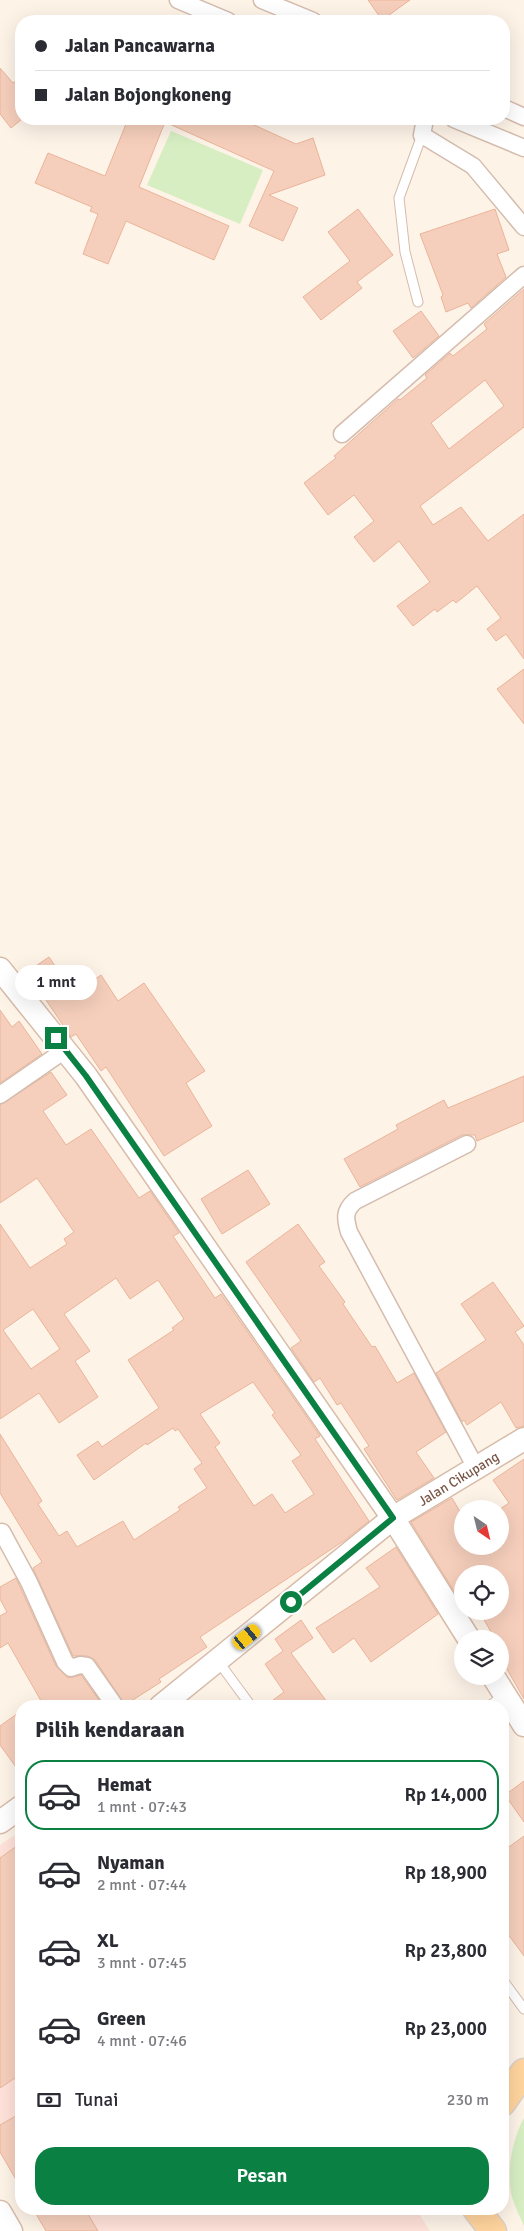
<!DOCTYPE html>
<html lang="id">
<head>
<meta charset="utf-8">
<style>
  body { margin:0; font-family:Signika,sans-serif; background:#f2f2f3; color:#2b2b33; height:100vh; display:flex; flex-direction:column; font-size:19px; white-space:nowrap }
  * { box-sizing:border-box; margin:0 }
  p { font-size:16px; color:#7c7c81 }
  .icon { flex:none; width:28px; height:28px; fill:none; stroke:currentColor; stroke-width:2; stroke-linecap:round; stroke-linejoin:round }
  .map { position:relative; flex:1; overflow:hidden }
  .sheet { position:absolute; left:15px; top:1700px; width:494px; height:515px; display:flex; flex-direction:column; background:#fff; border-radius:20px; box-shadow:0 5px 20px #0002 }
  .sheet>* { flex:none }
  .hud { position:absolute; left:15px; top:15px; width:495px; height:110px; border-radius:20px; box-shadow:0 5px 20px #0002; display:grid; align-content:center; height:110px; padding:0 20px; background:#fff }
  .needle { width:32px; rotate:145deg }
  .tools { position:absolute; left:454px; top:1500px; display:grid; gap:10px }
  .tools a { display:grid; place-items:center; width:55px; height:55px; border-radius:50%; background:#fff; box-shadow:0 5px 20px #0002; font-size:25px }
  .end { position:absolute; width:22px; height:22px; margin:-11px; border:6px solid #0b8043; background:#fff; box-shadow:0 0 0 2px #fff }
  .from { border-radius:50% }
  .bubble { position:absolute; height:35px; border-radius:18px; background:#fff; box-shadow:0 5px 20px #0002; font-size:16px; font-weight:600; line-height:35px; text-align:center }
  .car { position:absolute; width:15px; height:30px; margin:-15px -8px; border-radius:6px; box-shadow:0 0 4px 1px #0007; background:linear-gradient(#f5c518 24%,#345 0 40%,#f5c518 0 76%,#345 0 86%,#f5c518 0) }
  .hud b { display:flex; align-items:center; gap:18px; height:48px; font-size:19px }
  .hud b+b { border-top:1px solid #e1e1e2 }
  .hud i { width:12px; height:12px; background:#2b2b33 }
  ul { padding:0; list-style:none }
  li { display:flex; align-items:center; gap:15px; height:70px; margin:0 10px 8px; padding:0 10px; border:2px solid transparent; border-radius:20px }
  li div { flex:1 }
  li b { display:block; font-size:19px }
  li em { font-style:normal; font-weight:600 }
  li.selected { border-color:#0b8043 }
  li>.icon { width:45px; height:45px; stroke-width:1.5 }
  h2 { padding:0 20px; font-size:22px; line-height:60px }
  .pay { display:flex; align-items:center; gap:12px; height:55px; padding:0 20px; font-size:19px }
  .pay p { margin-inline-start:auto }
  .action { display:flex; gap:10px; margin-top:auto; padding:10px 20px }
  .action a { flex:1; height:58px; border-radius:20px; background:#0b8043; color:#fff; font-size:20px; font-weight:600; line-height:58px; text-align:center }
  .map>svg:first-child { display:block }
  .commercial { fill:#ffe2da }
  .green { fill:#d7eec3 }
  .building { fill:#f6cfbc; stroke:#eab49a; fill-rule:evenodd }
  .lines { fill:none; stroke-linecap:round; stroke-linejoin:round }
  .lane-casing { stroke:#d4bcae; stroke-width:11 }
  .street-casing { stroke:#d4bcae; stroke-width:19 }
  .secondary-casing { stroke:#d8bcaa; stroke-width:25 }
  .primary-casing { stroke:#dad0cc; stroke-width:29 }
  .lane { stroke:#fff; stroke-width:9 }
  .street { stroke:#fff; stroke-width:16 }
  .secondary { stroke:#fff; stroke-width:22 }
  .primary { stroke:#ffd49d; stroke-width:26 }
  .route { stroke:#0b8043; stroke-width:6 }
  .labels { text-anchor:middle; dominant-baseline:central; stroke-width:4.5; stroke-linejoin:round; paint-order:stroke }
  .street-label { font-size:14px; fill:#7b5748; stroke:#fff8ef }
</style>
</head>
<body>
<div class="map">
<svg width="524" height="2231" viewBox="0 0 524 2231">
  <rect width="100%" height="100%" fill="#fef3e7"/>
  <path class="commercial" d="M21 1831V2166L0 2128V1845Z
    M45 2209H416L430 2231H57Z"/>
  <path class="green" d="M171 131 263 170 240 224 147 185Z
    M524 2118V2226C520 2217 515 2207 512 2197 506 2173 512 2139 524 2118Z"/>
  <path class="building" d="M368 0H410L382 20Z
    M0 68 13 83 21 77V120L11 128 0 114Z
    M128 119H241L296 144 313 138 325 175 269 195 298 208 283 241 249 226 274 171 165 122 139 187 229 226 214 260 126 221 108 264 83 254 98 214 90 211 92 207 35 183 48 153 105 176Z
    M358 209 393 255 357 282 362 288 321 320 303 297 350 261 328 232Z
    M495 209 509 250 497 254 506 277 471 308 468 303 446 312 441 297 443 295 420 234Z
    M524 289V427L420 506 433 525 461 507 488 541 524 514V659L506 634 496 641 487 629 501 618 477 586 456 603 453 600 437 612 435 609 413 626 397 606 430 582 399 541 374 562 354 537 374 521 354 495 328 515 304 483 336 458 334 456 398 399 400 400 427 378 425 375 450 353 453 356 487 329 484 324ZM485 380 504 406 449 449 431 423Z
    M421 311 439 336 413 358 393 331Z
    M524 669V724L497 689Z
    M49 957 74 994 101 975 118 1001 144 983 205 1071 186 1083 212 1126 164 1156 106 1067 101 1071 76 1034 71 1037 27 972Z
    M0 1010 12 1027 19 1021 42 1054 0 1083Z
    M51 1072 67 1095 43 1111 66 1145 91 1129 139 1198 150 1191 179 1233 173 1236 215 1298 221 1294 293 1397 320 1436 315 1439 369 1521 345 1540 200 1637 207 1647 159 1679 161 1682 125 1705 95 1660 88 1656H73L33 1568 42 1562 0 1493V1434L42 1501 38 1504 59 1536 67 1531 77 1547 123 1521 134 1540 180 1510 178 1507 207 1488 194 1469 202 1463 178 1429 175 1431 173 1428 147 1445 146 1443 94 1480 77 1455 98 1441 102 1447 159 1408 128 1360 174 1330 172 1328 184 1319 158 1280 130 1299 116 1278 64 1314 90 1351 75 1361 98 1397 59 1423 39 1393 0 1419V1224L30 1268 67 1244 64 1239 74 1232 37 1178 0 1203V1105ZM33 1309 60 1349 31 1369 3 1330ZM253 1382 275 1413 272 1415 301 1455 292 1461 314 1494 285 1513 272 1494 254 1506 215 1447 220 1443 200 1414Z
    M524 1076V1121L477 1141 475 1135H462L360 1187 344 1159 398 1129 396 1125 444 1100 448 1108Z
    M248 1170 270 1204 222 1234 201 1199Z
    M298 1224 325 1262 319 1266 345 1302 343 1304 372 1347 375 1346 397 1383 414 1373 446 1432 416 1452 434 1478 397 1500 364 1449 369 1446 341 1403 337 1405 320 1378 314 1382 291 1348 301 1341 246 1262Z
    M493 1282 524 1326 515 1332 524 1345V1426L516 1428 501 1402 467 1425 464 1420 462 1422 436 1373 486 1340 461 1304Z
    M524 1459V1699L500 1657V1639H495L479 1611H500V1574H462V1596L459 1599 411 1522 452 1498 462 1515V1546H500V1509L509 1503 493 1480Z
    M396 1547 438 1614 371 1662 354 1638 333 1653 316 1628 380 1587 366 1568Z
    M16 1578 56 1666 68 1678 81 1675 103 1706H44L8 1643 0 1648V1616L7 1612 0 1599V1587Z
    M301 1620 313 1638 291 1653 330 1706H265L284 1692 265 1664 283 1651 275 1639Z
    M21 1711V1774L0 1745V1726Z
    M524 1781V1822L505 1795Z
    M524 1836V1956L502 1926V1852Z
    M21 1843V2074L0 2088V1858Z
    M21 2113V2188L0 2152V2125Z
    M33 2209H85L98 2231H46Z"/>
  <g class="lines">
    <g class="lane-casing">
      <path id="lane" d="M418 302 405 252 399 198 422 135
        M218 1661 251 1706
        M489 1706 505 1695
        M502 1979 524 2009"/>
    </g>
    <g class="street-casing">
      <path id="street" d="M178 0 228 21
        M262 0 313 21
        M504 108 524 117
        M425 119 422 135 473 166 524 227
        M454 119 524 148
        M342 434 524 275
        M0 1095 65 1050
        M467 1144 355 1201C344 1211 345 1218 349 1232L476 1468
        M2 1532 29 1582 65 1662 71 1668 80 1665 87 1666 115 1706"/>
    </g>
    <g class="secondary-casing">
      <g id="secondary">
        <path d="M0 969 86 1076 393 1518 469 1639"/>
        <path d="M493 1676 524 1725"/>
        <path id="s1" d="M161 1706 393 1518 524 1439"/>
        <path d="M0 1822 21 1807"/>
        <path d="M0 2212 11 2231"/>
      </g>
    </g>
    <g class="primary-casing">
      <path id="primary" d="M502 2103 524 2072
        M476 2209 493 2231"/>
    </g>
    <use href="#lane" class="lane"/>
    <use href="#street" class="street"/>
    <use href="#secondary" class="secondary"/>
    <use href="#primary" class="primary"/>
  </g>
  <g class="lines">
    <path class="route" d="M56 1038 86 1076 393 1518 291 1602"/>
  </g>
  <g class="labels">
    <g class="street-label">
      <text stroke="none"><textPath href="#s1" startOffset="375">Jalan Cikupang</textPath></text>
    </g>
  </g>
</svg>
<div class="tools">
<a><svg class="needle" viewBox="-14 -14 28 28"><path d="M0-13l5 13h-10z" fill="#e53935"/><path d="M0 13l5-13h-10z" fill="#7c7c81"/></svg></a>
<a><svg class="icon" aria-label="locate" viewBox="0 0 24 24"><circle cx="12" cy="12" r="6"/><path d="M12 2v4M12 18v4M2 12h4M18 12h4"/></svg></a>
<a><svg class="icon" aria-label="layers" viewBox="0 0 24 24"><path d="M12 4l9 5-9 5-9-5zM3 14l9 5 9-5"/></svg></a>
</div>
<i class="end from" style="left:291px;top:1602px"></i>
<i class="end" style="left:56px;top:1038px"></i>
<div class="bubble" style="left:15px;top:965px;width:82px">1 mnt</div>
<i class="car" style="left:247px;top:1637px;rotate:51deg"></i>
<div class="hud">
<b><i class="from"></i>Jalan Pancawarna</b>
<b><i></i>Jalan Bojongkoneng</b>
</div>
<section class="sheet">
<h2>Pilih kendaraan</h2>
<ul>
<li class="selected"><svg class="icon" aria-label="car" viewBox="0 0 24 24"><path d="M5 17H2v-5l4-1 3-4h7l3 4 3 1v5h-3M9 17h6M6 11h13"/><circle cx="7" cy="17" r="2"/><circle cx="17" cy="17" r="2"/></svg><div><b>Hemat</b><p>1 mnt · 07:43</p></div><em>Rp 14,000</em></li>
<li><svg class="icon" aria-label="car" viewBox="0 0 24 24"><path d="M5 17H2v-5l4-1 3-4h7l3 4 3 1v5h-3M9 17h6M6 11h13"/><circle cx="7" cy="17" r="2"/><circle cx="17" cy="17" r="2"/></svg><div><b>Nyaman</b><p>2 mnt · 07:44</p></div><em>Rp 18,900</em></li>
<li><svg class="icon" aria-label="car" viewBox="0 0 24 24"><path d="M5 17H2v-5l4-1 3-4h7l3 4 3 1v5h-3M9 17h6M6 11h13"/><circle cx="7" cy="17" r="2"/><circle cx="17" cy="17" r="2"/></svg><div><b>XL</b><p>3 mnt · 07:45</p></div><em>Rp 23,800</em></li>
<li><svg class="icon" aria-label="car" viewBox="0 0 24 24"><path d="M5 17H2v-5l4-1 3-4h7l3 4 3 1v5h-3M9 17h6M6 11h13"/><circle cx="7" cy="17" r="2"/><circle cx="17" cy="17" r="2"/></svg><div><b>Green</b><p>4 mnt · 07:46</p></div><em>Rp 23,000</em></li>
</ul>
<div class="pay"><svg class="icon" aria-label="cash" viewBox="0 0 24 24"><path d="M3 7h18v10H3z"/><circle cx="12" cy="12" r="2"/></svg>Tunai<p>230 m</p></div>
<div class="action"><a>Pesan</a></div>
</section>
</div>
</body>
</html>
